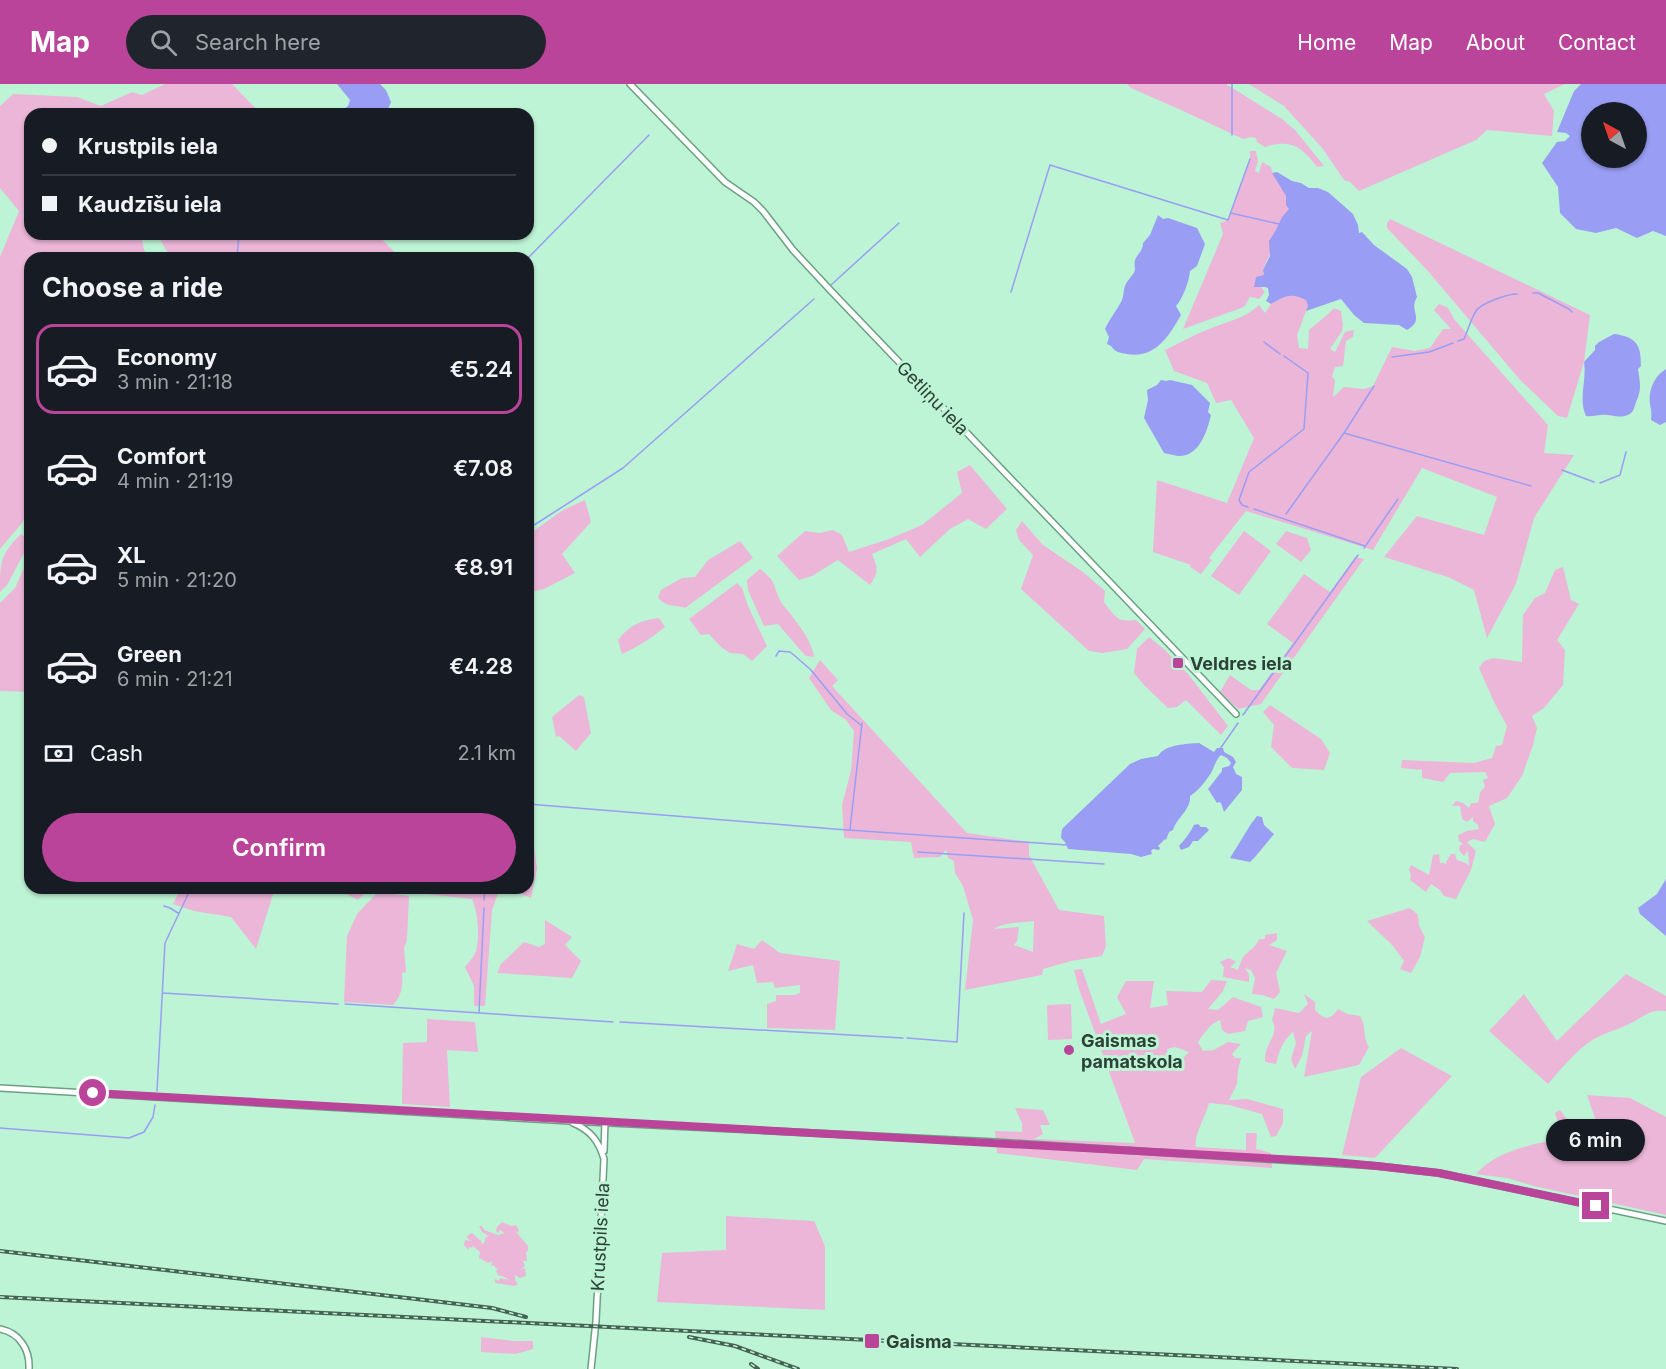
<!DOCTYPE html>
<html lang="en">
<head>
<meta charset="utf-8">
<style>
  body { margin:0; font-family:Inter,sans-serif; background:#20242c; color:#f1f3f6; height:100vh; display:flex; flex-direction:column; font-size:22px; white-space:nowrap }
  * { box-sizing:border-box; margin:0 }
  p { font-size:20px; color:#9ea1a6 }
  .icon { flex:none; width:33px; height:33px; fill:none; stroke:currentColor; stroke-width:2; stroke-linecap:round; stroke-linejoin:round }
  .map { position:relative; flex:1; overflow:hidden }
  .details { position:absolute; left:24px; top:168px; width:510px; height:642px; display:flex; flex-direction:column; background:#171b24; border-radius:18px; box-shadow:0 2px 4px #0004 }
  .details>* { flex:none }
  .hud { position:absolute; left:24px; top:24px; width:510px; height:132px; border-radius:18px; box-shadow:0 2px 4px #0004; display:grid; align-content:center; height:132px; padding:0 18px; background:#171b24 }
  .needle { width:39px; rotate:320deg }
  .tools { position:absolute; left:1581px; top:18px; display:grid; gap:12px }
  .tools a { display:grid; place-items:center; width:66px; height:66px; border-radius:50%; background:#171b24; box-shadow:0 2px 4px #0004; font-size:30px }
  .end { position:absolute; width:27px; height:27px; margin:-14px; border:8px solid #ba449a; background:#fff; box-shadow:0 0 0 3px #fff }
  .from { border-radius:50% }
  .bubble { position:absolute; height:42px; border-radius:21px; background:#171b24; box-shadow:0 2px 4px #0004; font-size:20px; font-weight:600; line-height:42px; text-align:center }
  .hud b { display:flex; align-items:center; gap:21px; height:57px; font-size:22px }
  .hud b+b { border-top:2px solid #363941 }
  .hud i { width:15px; height:15px; background:#f1f3f6 }
  ul { padding:0; list-style:none }
  li { display:flex; align-items:center; gap:18px; height:90px; margin:0 12px 9px; padding:0 6px; border:3px solid transparent; border-radius:18px }
  li div { flex:1 }
  li b { display:block; font-size:22px }
  li em { font-style:normal; font-weight:600 }
  li.on { border-color:#ba449a }
  li>.icon { width:54px; height:54px; stroke-width:1.5 }
  h2 { padding:0 18px; font-size:27px; line-height:72px }
  .pay { display:flex; align-items:center; gap:15px; height:66px; padding:0 18px; font-size:22px }
  .pay p { margin-inline-start:auto }
  .action { display:flex; gap:12px; margin-top:auto; padding:12px 18px }
  .action a { flex:1; height:69px; border-radius:36px; background:#ba449a; color:#fff; font-size:24px; font-weight:600; line-height:69px; text-align:center }
  header { display:flex; align-items:center; gap:36px; box-sizing:border-box; height:84px; padding:0 30px; background:#ba449a; color:#fff }
  header strong { font-size:28px }
  nav { display:flex; gap:33px; margin-inline-start:auto; font-size:21px }
  .search { width:420px; height:54px; background:#20242c; display:flex; align-items:center; gap:15px; box-sizing:border-box; padding:0 21px; border-radius:33px; color:#9ea1a6; font-size:22px }
  .map>svg:first-child { display:block }
  .green { fill:#ecb6d9; fill-rule:evenodd }
  .water { fill:#999ef4; fill-rule:evenodd }
  .lines { fill:none; stroke-linecap:round; stroke-linejoin:round }
  .stream { stroke:#999ef4; stroke-width:1.5 }
  .tertiary-casing { stroke:#6ca084; stroke-width:8 }
  .tertiary { stroke:#fff; stroke-width:5 }
  .rail-casing { stroke:#466253; stroke-width:4 }
  .rail { stroke:#bdf4d5; stroke-width:1.5; stroke-dasharray:4.5; stroke-linecap:butt }
  .route { stroke:#ba449a; stroke-width:8 }
  .poi-dot { fill:#ba449a; stroke:#bdf4d5; stroke-width:2 }
  .labels { text-anchor:middle; dominant-baseline:central; stroke-width:6; stroke-linejoin:round; paint-order:stroke }
  .street-label { font-size:18px; fill:#2c4236; stroke:#bdf4d5 }
  .poi-label { font-size:18px; font-weight:bold; fill:#2c4236; stroke:#bdf4d5; text-anchor:start }
</style>
</head>
<body>
<header>
<strong>Map</strong>
<div class="search"><svg class="icon" aria-label="search" viewBox="0 0 24 24"><circle cx="10" cy="10" r="6"/><path d="M15 15l6 6"/></svg>Search here</div>
<nav><a>Home</a><a>Map</a><a>About</a><a>Contact</a></nav>
</header>
<div class="map">
<svg width="1666" height="1285" viewBox="0 0 1666 1285">
  <rect width="100%" height="100%" fill="#bdf4d5"/>
  <path class="green" d="M165 0H232L261 30H30V150H141L144 166 150 174H30V409L26 408 29 424 22 439 0 465V173L19 127 0 104V22L13 10 77 13 101 22 132 8 142 11Z
    M1127 0H1226L1282 35 1295 46 1324 82 1317 83C1301 62 1291 55 1265 63L1257 58 1256 54 1251 53 1243 55 1181 26 1131 4Z
    M1249 0H1565L1544 10 1554 27 1552 52 1487 46 1476 56 1359 107 1350 98 1344 96 1323 65 1284 22Z
    M1250 67H1256L1258 77 1255 87 1259 89 1262 78 1271 83C1273 94 1281 100 1285 110 1287 116 1287 121 1289 125L1263 186 1264 191 1254 203H1261L1265 208 1259 215 1250 213 1244 223 1183 245 1223 150 1220 139 1228 136 1250 75Z
    M1390 135 1590 231 1584 278 1567 334 1558 332 1521 297 1427 186 1387 144V139Z
    M146 150H377L400 174H174L166 166 158 152 149 153Z
    M1287 211 1299 212 1306 215 1308 222 1297 251 1299 264 1308 265 1309 246 1327 231 1334 224 1341 227 1343 241 1342 247 1330 265 1335 268 1345 248 1354 246 1353 253 1346 257 1343 282 1335 283 1332 292 1335 296 1333 313 1344 303 1364 305 1373 302 1392 263 1415 267 1430 264 1443 245H1451L1434 226 1439 220 1448 224 1454 235 1548 341 1544 369 1574 371 1534 434 1516 500 1487 554 1474 506 1448 493 1384 473 1417 432 1484 451 1497 413 1422 384 1373 466 1246 427 1209 474 1212 476 1201 490 1190 483 1191 481 1153 468 1157 396 1227 419 1254 354 1231 316 1216 319 1207 299 1174 287 1165 266C1182 258 1199 248 1217 242 1232 236 1247 233 1259 221L1265 229 1271 220Z
    M970 381 1007 425 986 445 968 435 950 445 920 473 906 455 872 470C878 485 879 487 870 501L838 476 812 492 799 496 777 472 805 447 820 449 833 446 842 451 849 468 889 455 922 441 962 409 957 388Z
    M585 416 591 438 562 470 575 489 544 505 528 509V451L563 426Z
    M1022 437 1043 461 1083 488 1105 507 1104 518C1115 532 1117 539 1136 536L1145 545 1127 565 1103 569 1089 567 1021 505 1033 471 1019 456 1016 446Z
    M30 441V458L7 501 0 508C0 478 0 471 21 450L27 454V443Z
    M1244 447 1271 467 1239 511 1211 492Z
    M1286 447 1307 454 1311 466 1301 478 1276 460Z
    M740 457 753 474 685 524C674 520 665 524 658 513L661 506 682 494 695 493 708 476Z
    M30 471V608L0 607V519L15 504Z
    M1355 473 1364 475 1261 620 1238 625 1220 608 1230 591 1251 606H1259L1293 559 1267 540 1304 490 1330 508Z
    M1563 483 1571 516 1579 520 1557 556 1565 566 1563 601 1544 624 1532 632 1537 644 1533 661 1522 692 1507 714 1489 722 1495 740 1485 758 1473 755 1467 758 1476 767 1471 786 1456 815 1444 812 1440 806 1431 800 1426 808 1410 796 1411 791 1409 785 1411 781 1429 791 1433 771 1439 770 1440 779H1444L1446 781V778L1451 770H1455L1457 776 1466 779 1469 782 1468 767 1464 772 1459 766 1460 761 1463 760 1459 757 1458 751 1467 747 1479 745 1478 741 1473 737V733L1467 738 1462 735 1460 722H1452L1456 717 1463 719 1469 724 1471 719H1477L1479 716 1480 708 1485 703 1483 696 1488 694 1485 688 1450 689 1443 698 1422 694V686L1401 684 1402 676 1474 679 1492 674 1496 662 1502 661 1507 642 1494 618 1479 584 1484 577 1494 574 1522 578 1523 531 1535 514 1545 509 1555 486Z
    M760 485C764 488 768 492 771 495 776 503 777 513 783 521 794 534 812 556 814 573L806 572 802 568 778 540 764 542 748 506 747 496Z
    M737 499 742 504 748 522 767 562 752 577 743 570 730 569 721 563 709 550 701 551 689 535Z
    M659 534 665 543C651 554 638 563 622 570L618 556C631 540 640 537 659 534Z
    M1149 553 1165 566 1188 590 1228 642 1221 651 1186 616 1177 623 1168 624 1144 601 1134 589 1137 565Z
    M820 576 838 596 832 602 967 749 1029 758V771L1059 826 1104 832 1106 862 1102 872 1071 877 1043 885 1042 891 965 906 973 836 963 802 955 789 954 777 948 774 946 766 940 773 914 774 911 758 844 754 842 721 851 687 854 647 846 636 831 626 809 594ZM1034 837 1033 868 1014 861 1017 857 1019 843 994 845C1003 838 1022 839 1034 837Z
    M579 611 584 613 591 649 576 667 559 652 556 653 552 633Z
    M1270 621 1321 655 1330 669 1324 686 1292 684 1271 663 1274 641 1263 628Z
    M534 763 537 785 531 814 516 808 512 804H528V767Z
    M181 804H275L256 865 231 833 194 827 173 820Z
    M316 804H370L358 816 339 806Z
    M382 804H500L492 826 485 922H474V902L465 883C468 879 474 873 476 867 480 853 478 828 472 815L381 805Z
    M378 808 409 812 407 856 404 864 406 888 402 889C403 901 402 912 393 921L344 918 347 852 357 830Z
    M1410 824 1418 831 1419 842 1425 853 1420 873 1411 889 1400 885 1404 877 1393 862 1367 837Z
    M545 836 572 853 565 861 581 877 572 894 497 889 501 880 524 858 539 863 545 860Z
    M1277 849V856L1269 861 1287 867 1276 889 1280 908 1274 915 1262 911 1252 910 1255 894 1251 886 1245 884 1249 890V898L1223 893 1224 883 1220 878 1229 874 1236 878 1230 883 1238 886C1240 881 1241 875 1245 871 1251 865 1256 863 1259 855H1265V851Z
    M762 856 780 869 840 877 835 946 767 944V920L776 917V911H794L800 909V901L775 904 773 898 757 899 753 881 728 887 737 860 754 865Z
    M1082 885 1101 940 1126 930 1117 913 1126 897H1154L1150 924 1168 921 1166 907 1202 908 1211 896 1227 897 1223 907 1208 925 1218 926 1233 913 1261 923 1263 933 1248 937 1245 947 1228 950 1222 946 1220 936C1210 940 1204 949 1198 958L1203 967 1214 966 1228 958 1241 960 1232 970 1235 974H1241L1238 986 1237 1000 1229 1016 1247 1015 1283 1025V1039L1276 1052 1271 1053 1262 1030 1229 1021 1209 1019C1206 1032 1193 1052 1196 1063L1246 1066V1049H1257L1256 1065 1271 1069 1272 1084 1144 1075 1137 1086 997 1069 995 1047 1022 1048V1039L1015 1024 1043 1026 1050 1041H1040L1043 1050 1034 1055 1135 1059 1079 905 1074 886ZM1175 963 1189 968 1178 979 1170 978 1167 965Z
    M1626 890 1666 912V927C1648 925 1646 932 1631 939 1620 945 1607 948 1596 954 1579 963 1560 986 1548 1000L1489 947 1524 910 1557 957Z
    M1304 910 1315 918V926C1325 936 1329 937 1338 925L1347 930 1360 932C1367 942 1362 954 1369 963L1359 981 1304 993 1312 947 1306 952 1302 972 1295 985 1291 975 1296 959 1293 948C1283 956 1279 967 1276 980L1265 978C1265 975 1265 972 1266 968 1269 956 1279 948 1272 936L1275 924 1299 929 1308 920Z
    M1071 920 1072 955 1048 956 1047 921Z
    M427 935 475 938 478 968 447 966 450 1023 402 1020 403 959 427 958Z
    M1401 964 1452 992 1375 1074 1342 1071 1361 993Z
    M1587 1011 1630 1014 1666 1033V1131L1534 1102 1507 1094 1476 1090C1497 1066 1536 1059 1566 1054 1563 1045 1557 1039 1555 1029L1560 1026 1569 1038 1589 1051 1597 1060 1609 1063 1620 1060 1609 1053 1596 1037Z
    M726 1132 814 1137 825 1162V1226L657 1218 662 1169 726 1166Z
    M502 1138 511 1142 516 1141 519 1146 517 1149 528 1162V1167L526 1168 527 1177H523L525 1182 520 1186 525 1184 526 1192 520 1194 515 1191V1196L518 1200 515 1202 495 1199V1195L499 1197 500 1194 509 1196 502 1192H499L496 1187 499 1184 497 1185 493 1181 491 1182 492 1177 488 1179 479 1174 480 1168 472 1161 473 1164 469 1163 468 1166 464 1161 465 1156 472 1157 468 1155 467 1152 472 1149 481 1157 482 1160 484 1159 486 1153 489 1152 482 1148 479 1142H482L484 1146 498 1151 505 1149 500 1146 498 1149 496 1147 497 1143Z
    M481 1253 514 1257H533V1265L516 1270 481 1268Z"/>
  <path class="water" d="M337 0H380L386 6 391 18 386 30H344V25L348 22 350 16Z
    M1581 0H1666V152L1653 147 1637 154 1616 144 1596 149 1576 145 1560 129 1558 103 1542 79 1557 58 1565 57 1570 52 1566 49 1557 48 1574 7ZM1592 28H1636V74H1592Z
    M1277 88 1292 97 1301 99 1309 104H1318L1328 108 1353 130 1358 141 1359 149 1362 148 1374 161 1407 185 1412 193 1417 213C1410 225 1419 230 1415 239 1413 242 1410 244 1407 246L1399 241 1364 239 1354 231 1341 215 1306 227 1308 222 1306 216C1291 208 1285 212 1271 220L1266 217 1269 211 1268 204 1265 203H1254L1256 193 1264 191 1263 186 1270 172 1269 157 1276 146 1282 133 1289 125 1286 121V112L1272 89Z
    M1158 131 1163 135 1168 134 1197 144 1205 160 1197 182 1190 187C1189 198 1183 214 1176 222L1181 231C1169 252 1155 275 1127 270 1120 269 1115 268 1111 262L1107 260 1109 253 1105 245C1110 234 1117 226 1122 216 1124 211 1123 207 1125 202 1127 196 1133 192 1135 186 1135 183 1134 179 1135 176 1138 169 1143 167 1143 159L1150 151Z
    M1614 250C1637 253 1641 261 1641 282L1638 285C1640 299 1642 305 1636 318 1634 325 1633 330 1625 332 1616 334 1609 330 1601 331 1595 331 1592 333 1586 332 1578 315 1587 296 1584 278L1595 266V262L1599 258Z
    M1666 285V338L1660 341 1651 336C1652 329 1651 326 1650 320 1648 307 1654 292 1666 285Z
    M1161 296 1166 297 1170 296 1192 301 1210 319 1208 328 1211 331C1207 348 1199 373 1178 372 1173 371 1168 370 1164 369L1144 334 1148 316 1147 306 1157 301Z
    M1199 659 1214 668 1217 664H1223L1224 668 1233 673 1236 678 1233 683 1236 690 1242 693V706L1224 728 1221 719 1219 718 1217 719 1208 705 1222 687V684L1229 682 1231 679 1227 674 1221 671C1215 677 1215 682 1211 689 1206 697 1198 707 1190 712 1191 726 1177 733 1173 746L1169 748 1166 756 1165 755 1158 762 1160 764 1159 766 1153 765 1151 767 1152 770 1141 773 1131 770 1068 765 1065 758 1061 754 1062 745 1130 680 1141 675 1158 672C1165 660 1187 660 1199 659Z
    M1257 732 1262 733 1264 741 1274 750 1255 773 1250 778 1230 774 1251 740Z
    M1198 740 1201 743H1206L1209 746 1198 757H1193L1189 763 1181 766 1179 762C1185 755 1190 749 1194 741Z
    M1666 795V852L1640 830 1638 824 1657 810Z"/>
  <g class="lines">
    <path class="stream" d="M1232 51V0
      M1231 129 1279 140
      M242 155 254 150
      M237 174 239 150
      M528 174 649 51
      M831 201 899 139
      M1011 208 1050 81 1228 136 1250 75
      M1533 209H1538L1569 225 1572 228
      M1458 257 1464 255C1468 246 1471 235 1476 227 1481 219 1508 210 1517 210
      M1264 258 1280 270
      M1392 273 1429 268 1453 259
      M1344 349 1531 402
      M1562 386 1594 398
      M1600 399 1620 391 1626 368
      M1248 423 1242 421 1239 416 1249 388 1304 345 1308 289 1284 272
      M1254 425 1365 462
      M1286 430 1344 349 1374 302
      M528 445 623 384 814 215
      M1364 464 1398 415
      M776 572 779 567 790 568 795 572 811 586 847 630 862 642
      M1243 631 1358 471
      M1220 665 1238 639
      M528 720 834 745 1067 761
      M850 745 862 639
      M918 768 1104 780
      M484 816 485 804
      M164 822 170 824 178 829
      M163 909 338 920
      M345 920 613 938
      M479 928 484 824
      M620 938 903 954
      M907 954 957 958 964 829
      M157 1007 165 859 191 804
      M0 1044 129 1054 144 1048 153 1033 155 1021"/>
    <g class="tertiary-casing">
      <path id="tertiary" d="M630 0 725 98 754 118 763 127 793 166 832 208 1236 630
        M0 1004 569 1037 996 1058 1377 1082 1439 1089 1666 1137
        M573 1039C590 1046 599 1057 604 1075L596 1237 591 1285
        M604 1067 605 1038
        M0 1245C20 1249 30 1266 29 1285"/>
    </g>
    <use href="#tertiary" class="tertiary"/>
    <g class="rail-casing">
      <path id="rail" d="M0 1167 416 1215 492 1224 526 1233
        M0 1213 1457 1285
        M689 1253 735 1262 798 1285
        M751 1280 758 1285"/>
    </g>
    <use href="#rail" class="rail"/>
  </g>
  <g class="lines">
    <path class="route" d="M93 1009 1334 1078 1377 1082 1439 1089 1596 1122"/>
  </g>
  <g class="poi-dot">
    <rect x="1172" y="573" width="12" height="12" rx="3"/>
    <circle cx="1069" cy="966" r="6"/>
    <rect x="864" y="1249" width="16" height="16" rx="3"/>
  </g>
  <g class="labels">
    <g class="street-label">
      <text transform="translate(933 314) rotate(46)">Getliņu iela</text>
      <text transform="translate(600 1153) rotate(-87)">Krustpils iela</text>
    </g>
    <g class="poi-label">
      <text x="1190" y="579">Veldres iela</text>
      <text x="1081" y="956">Gaismas<tspan x="1081" dy="21">pamatskola</tspan></text>
      <text x="886" y="1257">Gaisma</text>
    </g>
  </g>
</svg>
<div class="tools">
<a><svg class="needle" viewBox="-14 -14 28 28"><path d="M0-13l5 13h-10z" fill="#e53935"/><path d="M0 13l5-13h-10z" fill="#9ea1a6"/></svg></a>
</div>
<i class="end from" style="left:93px;top:1009px"></i>
<i class="end" style="left:1596px;top:1122px"></i>
<div class="bubble" style="left:1546px;top:1035px;width:99px">6 min</div>
<div class="hud">
<b><i class="from"></i>Krustpils iela</b>
<b><i></i>Kaudzīšu iela</b>
</div>
<section class="details">
<h2>Choose a ride</h2>
<ul>
<li class="on"><svg class="icon" aria-label="car" viewBox="0 0 24 24"><path d="M5 17H2v-5l4-1 3-4h7l3 4 3 1v5h-3M9 17h6M6 11h13"/><circle cx="7" cy="17" r="2"/><circle cx="17" cy="17" r="2"/></svg><div><b>Economy</b><p>3 min · 21:18</p></div><em>€5.24</em></li>
<li><svg class="icon" aria-label="car" viewBox="0 0 24 24"><path d="M5 17H2v-5l4-1 3-4h7l3 4 3 1v5h-3M9 17h6M6 11h13"/><circle cx="7" cy="17" r="2"/><circle cx="17" cy="17" r="2"/></svg><div><b>Comfort</b><p>4 min · 21:19</p></div><em>€7.08</em></li>
<li><svg class="icon" aria-label="car" viewBox="0 0 24 24"><path d="M5 17H2v-5l4-1 3-4h7l3 4 3 1v5h-3M9 17h6M6 11h13"/><circle cx="7" cy="17" r="2"/><circle cx="17" cy="17" r="2"/></svg><div><b>XL</b><p>5 min · 21:20</p></div><em>€8.91</em></li>
<li><svg class="icon" aria-label="car" viewBox="0 0 24 24"><path d="M5 17H2v-5l4-1 3-4h7l3 4 3 1v5h-3M9 17h6M6 11h13"/><circle cx="7" cy="17" r="2"/><circle cx="17" cy="17" r="2"/></svg><div><b>Green</b><p>6 min · 21:21</p></div><em>€4.28</em></li>
</ul>
<div class="pay"><svg class="icon" aria-label="cash" viewBox="0 0 24 24"><path d="M3 7h18v10H3z"/><circle cx="12" cy="12" r="2"/></svg>Cash<p>2.1 km</p></div>
<div class="action"><a>Confirm</a></div>
</section>
</div>
</body>
</html>
